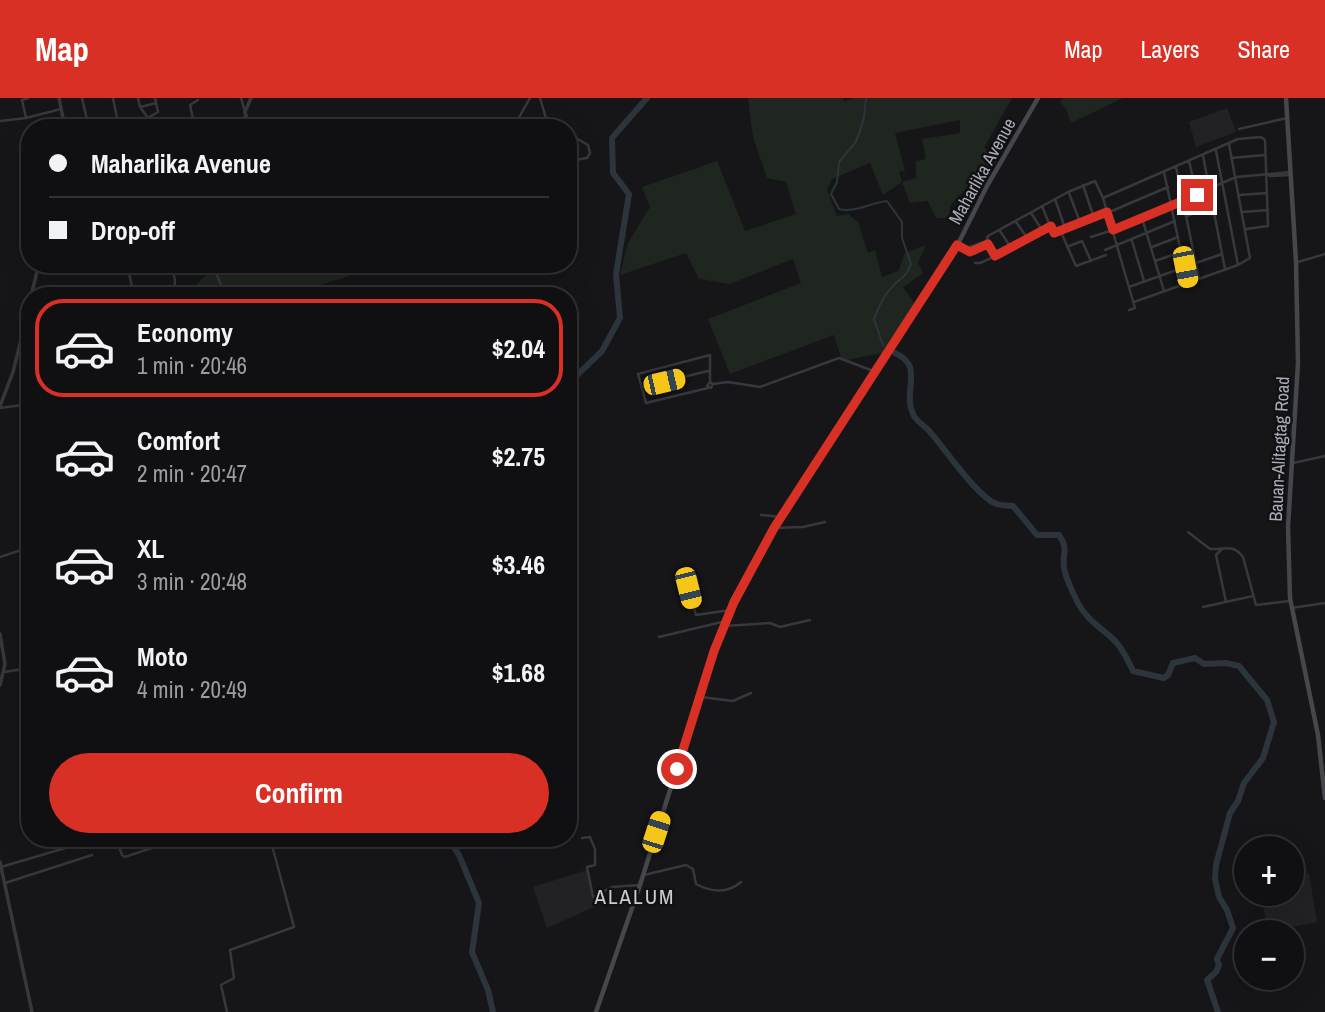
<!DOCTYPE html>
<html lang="en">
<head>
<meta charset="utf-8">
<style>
  body { margin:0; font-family:"Archivo Narrow",sans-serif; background:#1e1e20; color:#f1f3f6; height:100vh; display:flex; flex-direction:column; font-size:26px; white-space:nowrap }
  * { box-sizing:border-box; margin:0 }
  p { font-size:23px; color:#9c9d9f }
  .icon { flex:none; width:38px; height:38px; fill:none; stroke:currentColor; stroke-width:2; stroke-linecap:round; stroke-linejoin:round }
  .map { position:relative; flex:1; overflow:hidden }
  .drawer { position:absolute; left:21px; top:189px; width:556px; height:560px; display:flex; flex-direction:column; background:#101012; border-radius:28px; box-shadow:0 7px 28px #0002,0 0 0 2px #303032 }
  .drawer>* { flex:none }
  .guide { position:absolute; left:21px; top:21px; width:556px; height:154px; border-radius:28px; box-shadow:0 7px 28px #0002,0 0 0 2px #303032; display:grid; align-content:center; height:154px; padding:0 28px; background:#101012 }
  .buttons { position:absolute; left:1234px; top:738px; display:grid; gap:14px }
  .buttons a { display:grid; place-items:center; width:70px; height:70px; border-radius:50%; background:#101012; box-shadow:0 7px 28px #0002,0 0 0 2px #303032; font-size:35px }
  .end { position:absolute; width:32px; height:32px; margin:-16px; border:9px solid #d93025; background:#fff; box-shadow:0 0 0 4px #fff }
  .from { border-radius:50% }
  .car { position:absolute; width:21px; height:42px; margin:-21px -10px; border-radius:9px; box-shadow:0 0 5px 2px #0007; background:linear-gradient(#f5c518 24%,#345 0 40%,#f5c518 0 76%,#345 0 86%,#f5c518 0) }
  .guide b { display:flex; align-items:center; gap:24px; height:66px; font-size:26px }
  .guide b+b { border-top:2px solid #303032 }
  .guide i { width:18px; height:18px; background:#f1f3f6 }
  ul { padding:12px 0 0; list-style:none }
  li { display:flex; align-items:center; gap:21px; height:98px; margin:0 14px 10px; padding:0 14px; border:4px solid transparent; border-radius:28px }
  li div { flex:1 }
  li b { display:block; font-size:26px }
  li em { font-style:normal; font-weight:700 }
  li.active { border-color:#d93025 }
  li>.icon { width:63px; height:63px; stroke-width:1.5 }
  .primary-button { display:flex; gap:14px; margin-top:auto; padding:14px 28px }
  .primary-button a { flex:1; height:80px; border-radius:42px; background:#d93025; color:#fff; font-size:28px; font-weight:700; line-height:80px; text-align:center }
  header { display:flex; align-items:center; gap:42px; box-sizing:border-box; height:98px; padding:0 35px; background:#d93025; color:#fff }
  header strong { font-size:33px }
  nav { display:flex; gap:38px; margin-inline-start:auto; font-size:24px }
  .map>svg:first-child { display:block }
  .built { fill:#222225 }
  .green { fill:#1e261f; fill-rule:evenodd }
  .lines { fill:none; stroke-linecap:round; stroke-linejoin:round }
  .stream { stroke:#2c353c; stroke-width:2 }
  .river { stroke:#2c353c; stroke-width:6 }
  .minor { stroke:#37383d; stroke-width:2.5 }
  .tertiary { stroke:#37383d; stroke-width:3.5 }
  .secondary { stroke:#45474d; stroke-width:4.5 }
  .route { stroke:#d93025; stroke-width:9 }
  .labels { text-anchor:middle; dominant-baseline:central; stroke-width:5; stroke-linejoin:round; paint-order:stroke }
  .street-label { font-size:18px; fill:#a8adb8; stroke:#111113 }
  .quarter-label { font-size:21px; letter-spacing:2px; fill:#c9ccd4; stroke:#111113 }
</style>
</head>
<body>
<header>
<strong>Map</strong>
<nav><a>Map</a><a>Layers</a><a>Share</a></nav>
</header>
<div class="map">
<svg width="1325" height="914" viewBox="0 0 1325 914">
  <rect width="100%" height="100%" fill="#161618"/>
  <path class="built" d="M1227 10 1236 34 1196 49 1189 24Z
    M587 772 594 809 547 830 533 789Z
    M1309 775 1317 824 1269 834 1260 796H1292V779Z"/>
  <path class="green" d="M748 0H843L844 4 853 0H1012L984 50 998 60 983 90 973 83 950 108 949 120H936L928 103 910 105 902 84 883 97 870 65 832 81 827 92 837 118 848 116 858 124 868 155 875 152 882 179 898 173 905 155 926 147 918 165 923 175 903 189 915 206 882 255 842 263 834 237 730 276 708 221 801 185 793 161 730 186 699 181 686 155 620 177 628 145 650 109 642 89 717 63 745 133 796 116 786 84 767 80 753 39ZM960 22V35L922 41 926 61 916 63V80L902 84 899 74 905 73 895 35Z
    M1063 0H1123L1071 25 1066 11 1060 4Z
    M216 166H346L350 178 313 189 315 197 321 198H186Z"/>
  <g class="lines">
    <path class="stream" d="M866 0 864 20 859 36 855 45 839 64 837 84 831 96 839 111C855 115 870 105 887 103L902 124V140L911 166C906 180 901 179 892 189 884 197 878 210 874 221L883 247"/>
    <path class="river" d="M895 255C925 268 902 293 913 316 916 324 926 328 931 335 945 351 979 401 997 406 1002 408 1008 407 1013 408L1037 437H1059C1069 451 1062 455 1064 469 1065 479 1073 495 1078 505 1086 521 1100 529 1113 541 1122 549 1128 562 1133 573L1164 580 1168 577 1173 565 1195 560 1204 566 1226 565 1239 568 1267 602 1274 624 1263 660 1244 685 1238 703 1230 715 1216 767 1215 781 1219 799 1227 812 1233 830 1217 861 1219 867 1216 874 1207 882 1218 914
      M569 304 572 282 602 253 620 220 616 176 629 96 613 75 612 40 647 0
      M448 740 459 757 479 805 472 854 488 892 493 914"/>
    <path class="minor" d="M82 0 89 30
      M113 0 119 30
      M138 0 140 9 148 20 158 14 155 0
      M241 0 245 14
      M540 0 549 30
      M140 9 156 5
      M26 20 22 2 28 0
      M0 23 26 20 61 11
      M195 30 190 7 198 2
      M211 30 245 19
      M513 30 530 0
      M1239 31 1287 20
      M569 36 588 47 590 55 587 60 569 63
      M1216 53 1238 167
      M1203 58 1225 171
      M1231 60 1265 57
      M1189 63 1197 97
      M1176 69 1199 181
      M1164 74 1187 183
      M1267 76 1270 78 1291 77
      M1083 87 1093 117
      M1069 95 1080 124
      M1239 97 1267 95
      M1103 100 1238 41 1261 39 1265 42 1268 128 1246 131
      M1055 101 1065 130
      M1042 108 1053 135 1107 114
      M1243 114 1268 112
      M1031 115 1042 132
      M1107 115 1168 89
      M1187 118 1213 107
      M1142 120 1164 193
      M1016 124 1028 141
      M1000 133 1012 151
      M1061 134 1076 168 1106 157
      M1091 139 1113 132 1236 79 1291 74
      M1132 143 1144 183
      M957 147 969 154 988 146
      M1067 149 1082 143 1091 163
      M1152 149 1178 139
      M964 151 986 143
      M1105 152 1175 123
      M995 158 986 143 988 138 1068 94 1095 83 1103 100 1135 210 1129 212
      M1155 163 1181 154
      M1298 164 1325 156
      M975 165H980L1012 151 1051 128
      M1196 165 1222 156
      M127 166 134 198
      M171 166 175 182 174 198
      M212 166 226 198
      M128 170 141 166
      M1129 189 1185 169
      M1134 204 1238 167 1250 160 1229 46
      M713 286 710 284 707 288 711 290 713 286 728 284 760 289 839 260 876 274
      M642 289 708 273
      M708 290 646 305 638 276 710 257V284
      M0 310 30 306
      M1293 365 1325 358
      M761 417 781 419
      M774 430 803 429 825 424
      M1188 434 1210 451C1226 452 1232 445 1243 459L1256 507 1290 503
      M1222 451 1216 457 1226 504
      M0 459 30 449
      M688 490 696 517 731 512
      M1203 509 1253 498
      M1291 510 1325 505
      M724 528 770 525 780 529 810 522
      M659 539 726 523
      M4 574 30 570
      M701 599 733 603 751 595
      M116 740 122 757 125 759 178 741
      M582 740 590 739 595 751V767L587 769 593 799 612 789 640 787
      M1 769 99 740
      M644 777 686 767 693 771 696 786C711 794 727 796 741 784
      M5 785 92 757
      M227 914 221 887 234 880 230 852 294 829 270 740"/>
    <path class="tertiary" d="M59 0 65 30
      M249 30 245 14 251 0
      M31 198 39 166
      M0 308 13 274 30 205
      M0 536 5 566 0 587
      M0 764 32 914"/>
    <path class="secondary" d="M1286 0 1296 164 1298 265 1288 429 1290 500 1318 637 1325 700
      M596 914 640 787 714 553 735 504 774 430 951 160 987 88 1038 0"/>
  </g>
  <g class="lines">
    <path class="route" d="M677 671 714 553 734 504 774 430 957 147 970 154 988 146 995 158 1051 128 1054 135 1107 114 1113 132 1197 97"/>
  </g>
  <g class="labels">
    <g class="street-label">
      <text transform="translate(982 73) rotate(-61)">Maharlika Avenue</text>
      <text transform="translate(1279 351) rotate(-87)">Bauan-Alitagtag Road</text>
    </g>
    <g class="quarter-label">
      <text x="635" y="798">ALALUM</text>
    </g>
  </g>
</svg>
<div class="buttons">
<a>+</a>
<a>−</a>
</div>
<i class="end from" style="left:677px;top:671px"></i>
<i class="end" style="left:1197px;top:97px"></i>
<i class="car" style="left:1185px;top:169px;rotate:169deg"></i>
<i class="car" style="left:664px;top:284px;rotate:77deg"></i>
<i class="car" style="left:688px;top:490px;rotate:166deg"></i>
<i class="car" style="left:656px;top:734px;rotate:18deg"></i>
<div class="guide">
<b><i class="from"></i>Maharlika Avenue</b>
<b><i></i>Drop-off</b>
</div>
<section class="drawer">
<ul>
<li class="active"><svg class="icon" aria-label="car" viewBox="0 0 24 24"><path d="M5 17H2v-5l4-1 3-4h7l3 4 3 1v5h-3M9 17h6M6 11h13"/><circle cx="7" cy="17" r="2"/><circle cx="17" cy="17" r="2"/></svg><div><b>Economy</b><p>1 min · 20:46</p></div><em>$2.04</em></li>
<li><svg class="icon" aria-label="car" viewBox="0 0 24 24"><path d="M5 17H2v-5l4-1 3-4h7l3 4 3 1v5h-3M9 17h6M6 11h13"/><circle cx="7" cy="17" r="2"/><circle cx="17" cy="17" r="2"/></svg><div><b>Comfort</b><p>2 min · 20:47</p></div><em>$2.75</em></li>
<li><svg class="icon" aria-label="car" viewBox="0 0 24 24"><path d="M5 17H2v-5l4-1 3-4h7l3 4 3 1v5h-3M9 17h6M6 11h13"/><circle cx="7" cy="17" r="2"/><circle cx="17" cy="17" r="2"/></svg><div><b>XL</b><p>3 min · 20:48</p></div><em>$3.46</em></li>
<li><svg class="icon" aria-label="car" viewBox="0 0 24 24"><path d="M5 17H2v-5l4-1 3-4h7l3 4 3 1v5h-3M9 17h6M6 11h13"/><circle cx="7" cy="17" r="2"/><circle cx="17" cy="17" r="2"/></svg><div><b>Moto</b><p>4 min · 20:49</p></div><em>$1.68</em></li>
</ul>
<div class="primary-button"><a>Confirm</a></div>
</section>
</div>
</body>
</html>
